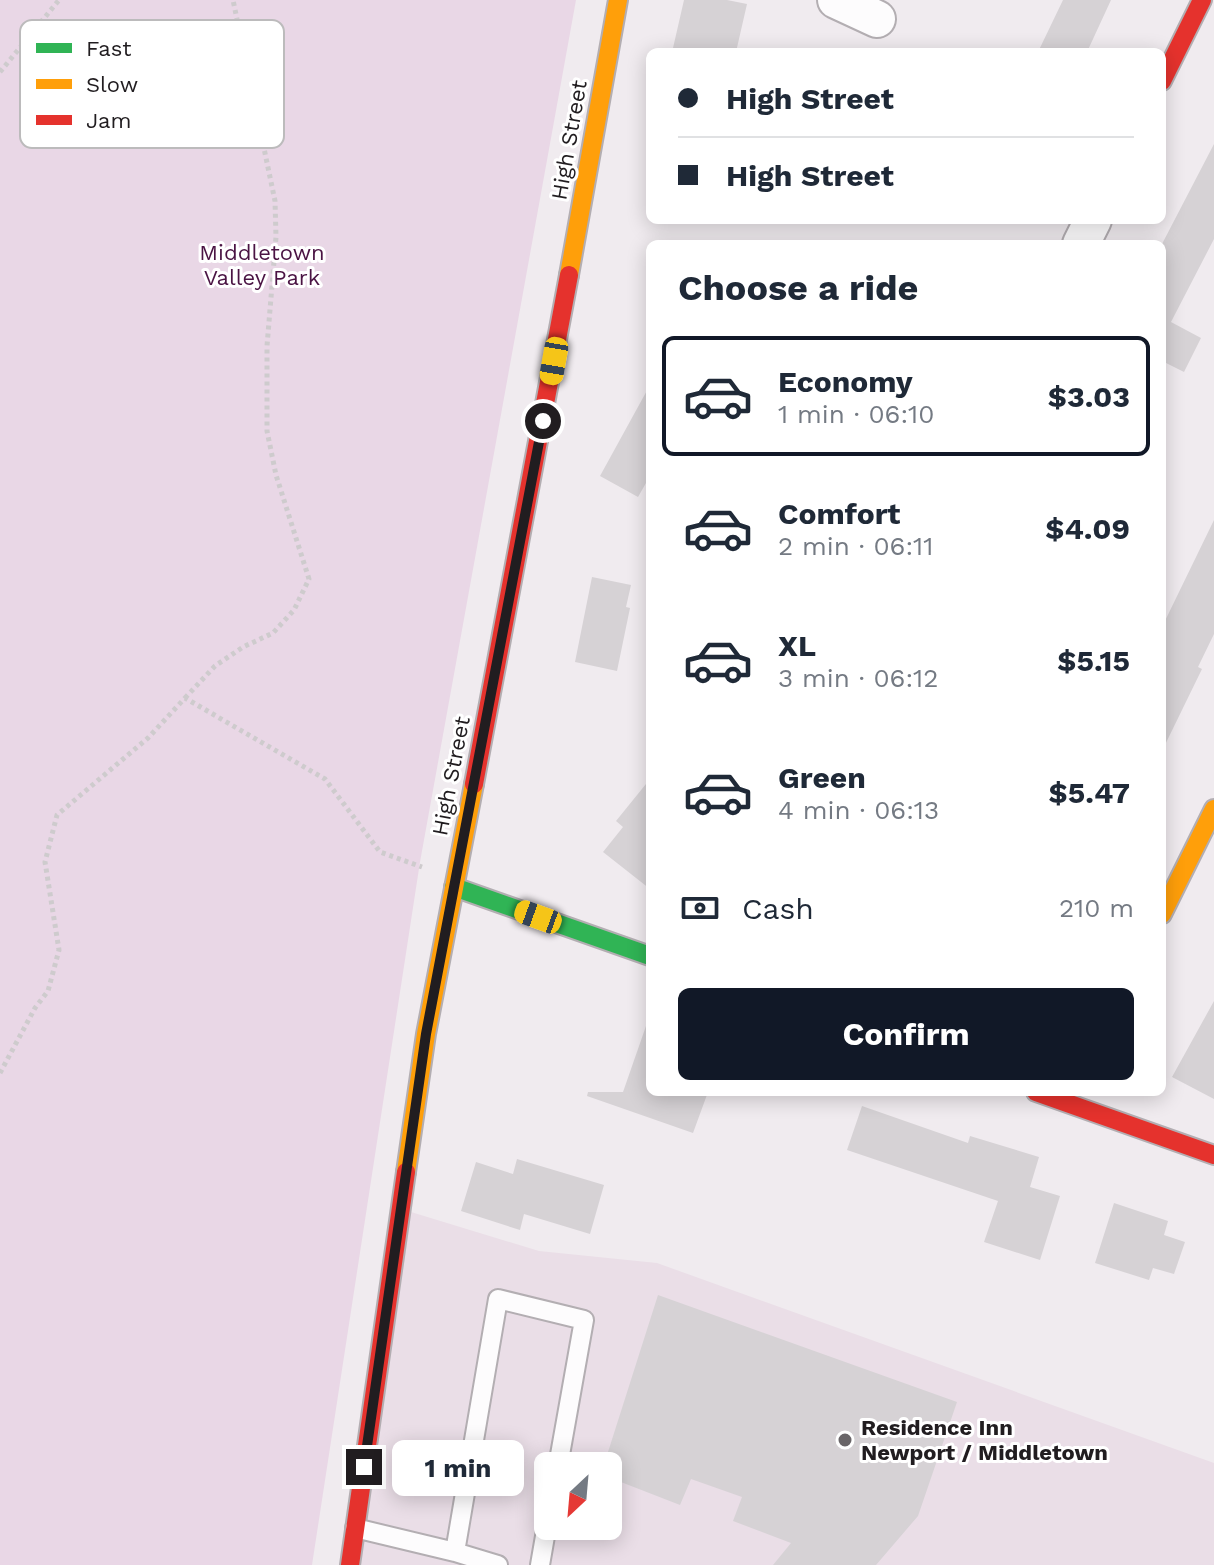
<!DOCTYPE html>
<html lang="en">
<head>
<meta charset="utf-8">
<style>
  body { margin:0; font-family:"Work Sans",sans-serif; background:#f2f2f3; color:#1f2937; height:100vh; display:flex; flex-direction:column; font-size:30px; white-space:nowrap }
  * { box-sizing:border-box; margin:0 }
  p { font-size:26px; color:#747a83 }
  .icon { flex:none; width:44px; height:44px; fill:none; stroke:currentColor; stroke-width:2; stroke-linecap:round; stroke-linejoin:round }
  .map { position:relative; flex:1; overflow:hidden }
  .side { position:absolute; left:646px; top:240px; width:520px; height:856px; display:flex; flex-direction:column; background:#fff; border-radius:12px; box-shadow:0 4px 20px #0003 }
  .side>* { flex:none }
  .top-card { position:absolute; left:646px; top:48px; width:520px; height:176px; border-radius:12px; box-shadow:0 4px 20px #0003; display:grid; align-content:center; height:176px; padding:0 32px; background:#fff }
  .needle { width:52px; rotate:206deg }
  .controls { position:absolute; left:534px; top:1452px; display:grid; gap:16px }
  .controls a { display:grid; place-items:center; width:88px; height:88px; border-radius:12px; background:#fff; box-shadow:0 4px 20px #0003; font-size:40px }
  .end { position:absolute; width:36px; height:36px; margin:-18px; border:10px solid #211d20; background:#fff; box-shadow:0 0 0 4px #fff }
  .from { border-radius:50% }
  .bubble { position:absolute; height:56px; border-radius:12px; background:#fff; box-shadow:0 4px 20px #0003; font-size:26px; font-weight:700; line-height:56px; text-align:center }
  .car { position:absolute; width:24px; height:48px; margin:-24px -12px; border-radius:10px; box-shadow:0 0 6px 2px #0007; background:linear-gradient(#f5c518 24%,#345 0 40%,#f5c518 0 76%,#345 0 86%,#f5c518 0) }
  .top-card b { display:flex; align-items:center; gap:28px; height:76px; font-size:30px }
  .top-card b+b { border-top:2px solid #e0e1e3 }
  .top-card i { width:20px; height:20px; background:#1f2937 }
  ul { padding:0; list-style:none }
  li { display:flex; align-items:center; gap:24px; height:120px; margin:0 16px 12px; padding:0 16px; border:4px solid transparent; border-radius:12px }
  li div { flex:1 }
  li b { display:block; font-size:30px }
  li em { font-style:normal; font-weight:700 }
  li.selected { border-color:#111827 }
  li>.icon { width:72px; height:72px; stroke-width:1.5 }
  h2 { padding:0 32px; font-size:36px; line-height:96px }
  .pay { display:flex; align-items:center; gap:20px; height:88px; padding:0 32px; font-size:30px }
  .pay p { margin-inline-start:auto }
  .button { display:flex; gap:16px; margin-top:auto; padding:16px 32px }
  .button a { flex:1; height:92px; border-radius:12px; background:#111827; color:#fff; font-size:32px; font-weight:700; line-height:92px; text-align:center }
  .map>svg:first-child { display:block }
  .built { fill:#eadee7; fill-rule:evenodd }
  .green { fill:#e9d7e6 }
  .building { fill:#d6d2d5 }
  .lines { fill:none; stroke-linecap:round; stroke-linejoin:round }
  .lane-casing { stroke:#b3aeb2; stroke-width:22 }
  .street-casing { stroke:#b3aeb2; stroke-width:40 }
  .fast-casing { stroke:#b3aeb2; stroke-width:22 }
  .slow-casing { stroke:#b3aeb2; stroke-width:22 }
  .jam-casing { stroke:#b3aeb2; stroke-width:22 }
  .path { stroke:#cecbcd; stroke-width:5; stroke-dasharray:4 4; stroke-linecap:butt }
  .lane { stroke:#fdfcfd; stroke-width:18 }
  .street { stroke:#fdfcfd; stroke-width:36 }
  .fast { stroke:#30b455; stroke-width:18 }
  .slow { stroke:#ff9f0a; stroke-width:18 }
  .jam { stroke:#e5322d; stroke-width:18 }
  .route { stroke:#211d20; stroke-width:10 }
  .poi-dot { fill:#696568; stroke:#fff; stroke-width:3 }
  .labels { text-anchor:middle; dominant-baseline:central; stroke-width:6; stroke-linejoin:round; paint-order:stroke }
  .street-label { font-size:22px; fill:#211d20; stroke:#fff }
  .park-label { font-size:22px; fill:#4a1343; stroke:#fff }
  .poi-label { font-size:22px; font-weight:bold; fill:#211d20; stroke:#fff; text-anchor:start }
  .key { fill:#fff; stroke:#bcbbbc; stroke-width:2 }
  .key-label { font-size:22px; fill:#211d20 }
</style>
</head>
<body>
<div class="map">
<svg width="1214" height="1565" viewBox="0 0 1214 1565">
  <rect width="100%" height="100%" fill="#f0ebef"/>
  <path class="built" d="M411 1212 539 1251 657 1263 1214 1463V1565H355ZM548 1466H608V1526H548Z"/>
  <path class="green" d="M0 0H576L420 862 312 1565H0Z"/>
  <path class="building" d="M684 0H727L747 4 736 52H693L673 48Z
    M1063 0H1111L1087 52H1038Z
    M1214 144V239L1171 322 1201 338 1184 372 1162 361V244Z
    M650 385V476L638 497 600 476Z
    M1214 520V634L1198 667 1202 669 1162 751V627Z
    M592 577 631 585 626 607 630 608 617 671 575 662Z
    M650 779V889L603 852 623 827 616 821Z
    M1214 1001V1099L1172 1077Z
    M646 1026 650 1027V1092H708L693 1133 587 1096 588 1092H623Z
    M862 1106 968 1143 970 1136 1039 1157 1030 1187 1060 1196 1040 1260 984 1242 998 1201 847 1150Z
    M517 1159 604 1185 590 1234 524 1214 520 1230 461 1211 476 1162 513 1174Z
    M1114 1203 1168 1221 1164 1235 1185 1242 1174 1274 1153 1268 1149 1280 1095 1263Z
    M658 1295 957 1402 918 1516 876 1565H773L791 1543 733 1521 742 1497 691 1479 680 1505 608 1477V1452Z"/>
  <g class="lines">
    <g class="lane-casing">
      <path id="lane" d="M355 1528 455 1552 498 1565
        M455 1552 498 1299 584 1320 558 1466
        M540 1565 548 1519"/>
    </g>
    <g class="street-casing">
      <path id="street" d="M836 0 877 19
        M1081 244 1093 220"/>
    </g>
    <g class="fast-casing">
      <path id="fast" d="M454 887 650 956"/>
    </g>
    <g class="slow-casing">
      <path id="slow" d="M569 275 618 0
        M1162 914 1214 809
        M406 1172 426 1034 474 784"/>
    </g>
    <g class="jam-casing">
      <path id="jam" d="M1162 81 1202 0
        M474 784 569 275
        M1036 1092 1214 1155
        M350 1565 406 1172"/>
    </g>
    <path class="path" d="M0 72 59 0
      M185 698 215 666 243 647 273 633 294 610 309 579 276 475 267 431V346L276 237 275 201 233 0
      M0 1073 35 1008 48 991 59 950 45 862 57 815 148 738 185 698 325 779 380 852 422 867"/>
    <use href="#lane" class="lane"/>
    <use href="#street" class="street"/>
    <use href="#fast" class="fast"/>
    <use href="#slow" class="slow"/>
    <use href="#jam" class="jam"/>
  </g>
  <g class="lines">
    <path class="route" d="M364 1467 426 1034 543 421"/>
  </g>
  <circle class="poi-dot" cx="845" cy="1440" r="8"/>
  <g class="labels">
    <g class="street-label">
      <text transform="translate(569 140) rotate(-80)">High Street</text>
      <text transform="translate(451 776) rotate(-79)">High Street</text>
    </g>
    <g class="park-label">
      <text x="262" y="252">Middletown<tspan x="262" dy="25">Valley Park</tspan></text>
    </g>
    <g class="poi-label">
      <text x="861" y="1427">Residence Inn<tspan x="861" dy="25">Newport / Middletown</tspan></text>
    </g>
  </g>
  <rect x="20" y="20" width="264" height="128" rx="12" class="key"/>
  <rect x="36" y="43" width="36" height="10" fill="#30b455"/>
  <rect x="36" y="79" width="36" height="10" fill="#ff9f0a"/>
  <rect x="36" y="115" width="36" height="10" fill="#e5322d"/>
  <g class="key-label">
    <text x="86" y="56">Fast</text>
    <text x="86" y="92">Slow</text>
    <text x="86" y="128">Jam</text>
  </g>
</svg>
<div class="controls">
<a><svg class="needle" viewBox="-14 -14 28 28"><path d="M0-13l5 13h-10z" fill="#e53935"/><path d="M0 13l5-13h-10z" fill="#747a83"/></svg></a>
</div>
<i class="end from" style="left:543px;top:421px"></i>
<i class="end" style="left:364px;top:1467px"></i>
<div class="bubble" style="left:392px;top:1440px;width:132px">1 min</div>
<i class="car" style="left:554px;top:361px;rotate:190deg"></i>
<i class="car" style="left:538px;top:917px;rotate:290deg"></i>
<div class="top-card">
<b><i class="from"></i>High Street</b>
<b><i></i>High Street</b>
</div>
<section class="side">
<h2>Choose a ride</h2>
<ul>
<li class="selected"><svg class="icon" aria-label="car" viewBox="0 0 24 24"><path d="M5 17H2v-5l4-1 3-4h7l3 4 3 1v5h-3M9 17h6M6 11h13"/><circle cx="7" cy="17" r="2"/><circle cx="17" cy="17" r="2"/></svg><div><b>Economy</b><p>1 min · 06:10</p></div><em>$3.03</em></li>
<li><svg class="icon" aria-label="car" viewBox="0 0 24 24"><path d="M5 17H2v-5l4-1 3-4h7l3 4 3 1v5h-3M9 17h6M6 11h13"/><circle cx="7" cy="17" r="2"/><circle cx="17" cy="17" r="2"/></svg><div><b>Comfort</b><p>2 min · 06:11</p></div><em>$4.09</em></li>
<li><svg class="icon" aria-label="car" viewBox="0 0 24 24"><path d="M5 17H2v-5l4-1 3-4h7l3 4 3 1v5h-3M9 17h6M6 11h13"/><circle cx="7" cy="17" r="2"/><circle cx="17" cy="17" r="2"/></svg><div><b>XL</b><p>3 min · 06:12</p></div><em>$5.15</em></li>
<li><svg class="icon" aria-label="car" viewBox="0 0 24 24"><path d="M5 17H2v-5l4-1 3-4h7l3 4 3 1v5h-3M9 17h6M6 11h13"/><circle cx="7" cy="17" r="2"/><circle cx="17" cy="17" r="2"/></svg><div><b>Green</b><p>4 min · 06:13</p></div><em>$5.47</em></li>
</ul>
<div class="pay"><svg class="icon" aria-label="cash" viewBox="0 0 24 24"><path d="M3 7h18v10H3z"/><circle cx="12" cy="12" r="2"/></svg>Cash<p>210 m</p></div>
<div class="button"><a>Confirm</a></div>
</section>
</div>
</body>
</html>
